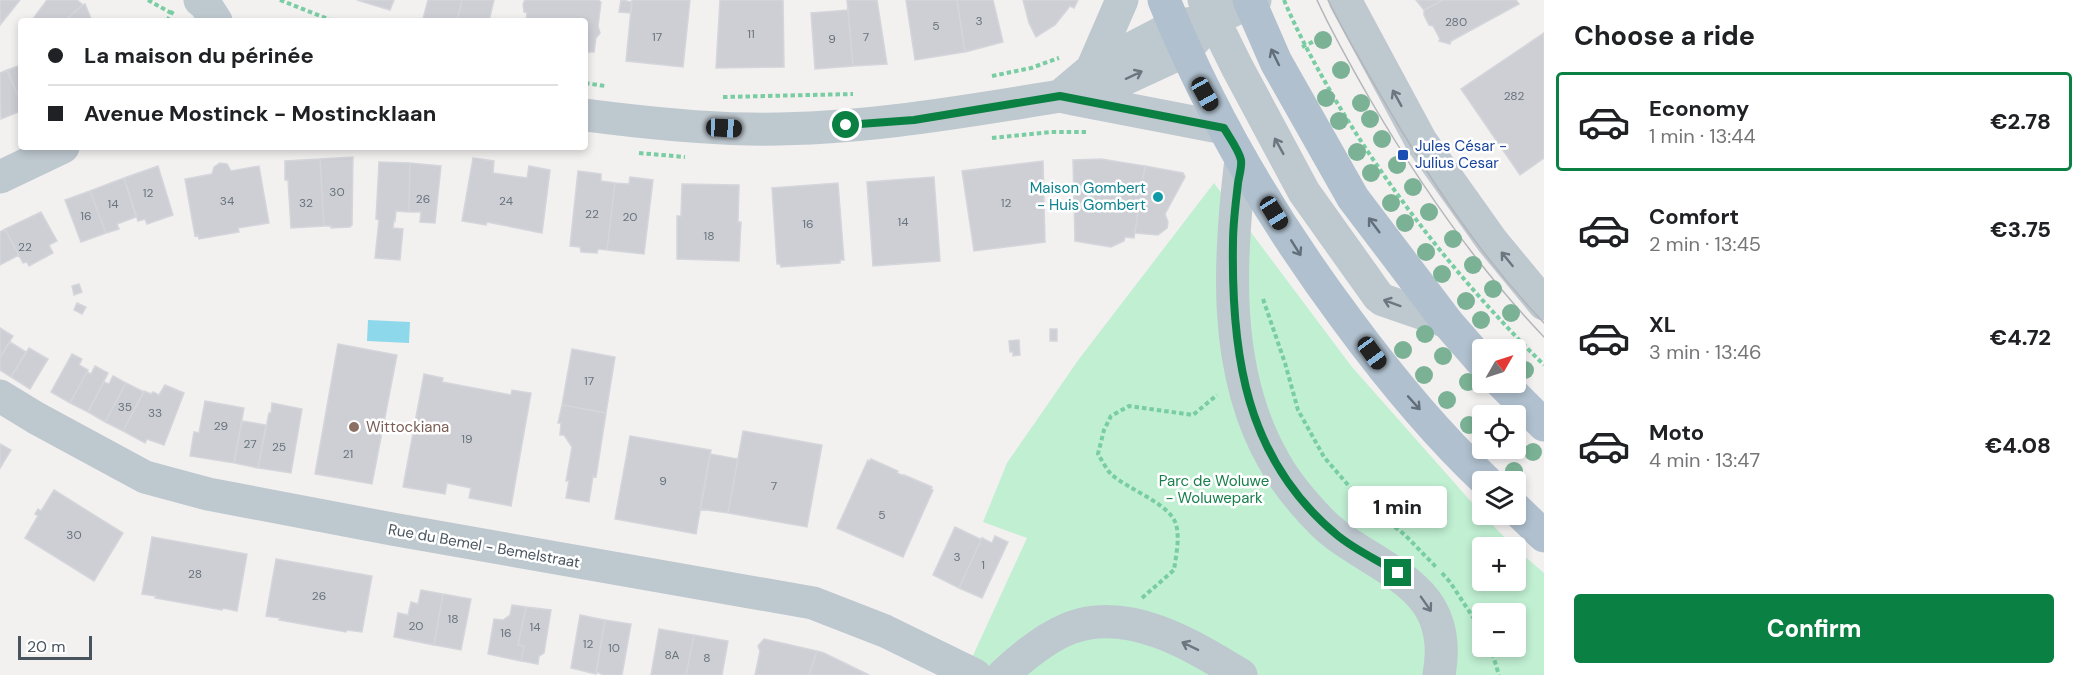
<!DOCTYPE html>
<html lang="en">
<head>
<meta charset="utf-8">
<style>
  body { margin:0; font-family:"DM Sans",sans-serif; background:#f6f6f6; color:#202124; height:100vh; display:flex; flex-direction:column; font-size:22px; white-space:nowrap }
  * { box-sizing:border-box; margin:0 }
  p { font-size:20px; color:#757577 }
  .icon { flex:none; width:33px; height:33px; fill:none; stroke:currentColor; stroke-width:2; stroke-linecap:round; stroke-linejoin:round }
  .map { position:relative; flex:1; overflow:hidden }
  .drawer { display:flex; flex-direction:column; background:#fff; width:540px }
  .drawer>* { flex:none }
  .guide { position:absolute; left:18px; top:18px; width:570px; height:132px; border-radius:6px; box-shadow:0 3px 9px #0003; display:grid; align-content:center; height:132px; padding:0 30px; background:#fff }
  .needle { width:39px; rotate:51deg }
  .controls { position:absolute; left:1472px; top:339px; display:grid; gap:12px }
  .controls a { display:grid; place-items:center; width:54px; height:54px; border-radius:6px; background:#fff; box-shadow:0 3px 9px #0003; font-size:30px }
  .scale { position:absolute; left:18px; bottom:15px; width:74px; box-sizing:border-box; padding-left:6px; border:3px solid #48545e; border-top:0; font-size:16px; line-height:21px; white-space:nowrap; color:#48545e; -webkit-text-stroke:4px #fff; paint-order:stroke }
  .end { position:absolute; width:27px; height:27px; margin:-14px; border:8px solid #0b8043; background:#fff; box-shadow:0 0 0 3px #fff }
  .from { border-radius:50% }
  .bubble { position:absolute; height:42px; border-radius:6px; background:#fff; box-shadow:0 3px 9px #0003; font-size:20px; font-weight:800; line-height:42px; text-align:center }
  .car { position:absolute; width:18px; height:36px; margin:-18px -9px; border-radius:8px; box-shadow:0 0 4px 2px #0007; background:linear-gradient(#222 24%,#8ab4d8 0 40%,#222 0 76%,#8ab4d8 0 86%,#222 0) }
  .guide b { display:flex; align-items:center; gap:21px; height:57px; font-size:22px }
  .guide b+b { border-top:2px solid #e0e0e0 }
  .guide i { width:15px; height:15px; background:#202124 }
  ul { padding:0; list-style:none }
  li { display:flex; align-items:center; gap:18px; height:99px; margin:0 12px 9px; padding:0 18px; border:3px solid transparent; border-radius:6px }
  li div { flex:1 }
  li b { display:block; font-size:22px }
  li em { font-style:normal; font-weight:800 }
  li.on { border-color:#0b8043 }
  li>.icon { width:54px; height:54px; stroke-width:1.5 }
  h2 { padding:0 30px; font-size:27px; line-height:72px }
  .primary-button { display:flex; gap:12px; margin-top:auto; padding:12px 30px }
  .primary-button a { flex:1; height:69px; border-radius:6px; background:#0b8043; color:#fff; font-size:24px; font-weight:800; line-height:69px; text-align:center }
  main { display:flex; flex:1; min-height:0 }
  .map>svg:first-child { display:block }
  .green { fill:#c0efd2; fill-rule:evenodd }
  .water { fill:#8dd8eb }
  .building { fill:#cdcfd5; stroke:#d4d6db; stroke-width:1.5 }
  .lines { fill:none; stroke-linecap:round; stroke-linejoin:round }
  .path { stroke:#78cda2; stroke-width:4; stroke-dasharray:4.5 3; stroke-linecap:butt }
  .minor { stroke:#bec8cf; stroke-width:33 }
  .major { stroke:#b0c0ce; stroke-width:33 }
  .tram { stroke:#b2b5ba; stroke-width:1.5 }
  .tree { fill:#7bb295 }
  .oneway { stroke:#626f7a }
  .oneway2 { stroke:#6b7780 }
  .route { stroke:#0b8043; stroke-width:8 }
  .transit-dot { fill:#1a4fb4; stroke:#fff; stroke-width:2 }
  .culture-dot { fill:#0f9aa8; stroke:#fff; stroke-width:2 }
  .education-dot { fill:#8d6e63; stroke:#fff; stroke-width:2 }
  .labels { text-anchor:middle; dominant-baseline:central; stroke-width:5; stroke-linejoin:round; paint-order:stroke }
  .number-label { font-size:12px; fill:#69737c }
  .transit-label { font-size:15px; fill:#164399; stroke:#fff; text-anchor:start }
  .culture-label { font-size:15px; fill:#0d838f; stroke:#fff; text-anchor:end }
  .education-label { font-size:15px; fill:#785e54; stroke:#fff; text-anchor:start }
  .park-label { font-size:15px; fill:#187f4b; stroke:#fff }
  .street-label { font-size:15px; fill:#48545e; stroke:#fff }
</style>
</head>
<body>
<main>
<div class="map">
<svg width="1544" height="675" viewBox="0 0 1544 675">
  <rect width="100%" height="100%" fill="#f3f0f0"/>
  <path class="green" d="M1214 183 1352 367 1482 514 1514 547 1482 548V580H1515V548L1544 573V675H1000L970 662 1027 538 983 522 1007 463 1079 359ZM1482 614H1515V646H1482Z"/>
  <path class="water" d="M368 320 410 322 409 343 367 341Z"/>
  <path class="building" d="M0 0H20L0 25Z
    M47 0H77L83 5 64 21 32 20Z
    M357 0H394L390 10Z
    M428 0H462L457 21H432L423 19Z
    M462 0H494L489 21H457Z
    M525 0H598L601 2 598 26 600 33 596 38 594 52H589L585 55V21H526L527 13 524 12 523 4Z
    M621 0 632 2 631 13 619 12Z
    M632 0H690L683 67 626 61Z
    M720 0H783L784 67 716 68Z
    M847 0H877L887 64 853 66Z
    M906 0H957L965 52 915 60Z
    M957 0H993L1003 42 965 52Z
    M1023 0H1078L1074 8 1070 6 1055 25 1036 37 1029 23Z
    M1416 0H1443L1424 10Z
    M1443 0H1516L1519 4 1451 41 1450 44 1439 41 1440 39 1433 26 1429 25 1424 15V10Z
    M85 4 92 21H64L83 5Z
    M848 10 853 66 815 69 811 13Z
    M1544 33V158L1520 175 1461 89Z
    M21 65V103L7 70Z
    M7 70 21 103V111L1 119 0 73Z
    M353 157 352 225 350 227 331 228V226H324L320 159Z
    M473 158 494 161 493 173 527 178 529 166 550 170 542 233 487 222 486 225 462 221Z
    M320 159 324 226 291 228 288 180H285V161Z
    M1101 159 1145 166 1134 238 1125 237 1124 241 1111 247 1075 241 1073 160Z
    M1043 161 1045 242 974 251 962 171Z
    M379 162 410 163 409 212 396 211 395 221 394 220 393 228 403 229 400 260 375 258 379 220 376 219Z
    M220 163 227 164 231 171 259 166 269 223 238 228 239 232 199 239 198 235 195 236 185 179 212 174 214 167Z
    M410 163 441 166 435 223 420 222 421 212H409Z
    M158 166 173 215 147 224 145 219 138 221 124 178Z
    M1145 166 1183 173 1185 177 1165 214 1168 222 1167 228 1158 235 1135 233Z
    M578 171 601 174V181L615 183 607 250 598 249 597 253 581 252 580 247 570 246Z
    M630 177 653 180 644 254 607 250 615 183 629 184Z
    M934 177 940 261 873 266 867 182Z
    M124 178 136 217 117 224 119 229 106 233 90 191Z
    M838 183 844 260H840V263L781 267 780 264H777L772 188Z
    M682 184 739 185 738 222H741L739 261 677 259V216H681Z
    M90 191 106 233 81 242 65 200Z
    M41 212 57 241 49 245 53 253 29 266 27 262 23 263 5 229Z
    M5 229 19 255 0 265V232Z
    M79 284 82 292 74 295 72 286Z
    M77 303 86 307 82 314 74 310Z
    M0 328 13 336 0 357Z
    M1050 329H1057V341H1050Z
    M1019 340 1020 355 1013 356V352H1010L1009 341Z
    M10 342 26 352 11 377 0 370V357Z
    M338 344 397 355 372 484 315 474Z
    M29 348 48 359 30 389 11 377Z
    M572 349 615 357 606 413 562 405Z
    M72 354 82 359 79 365 88 370 70 403 51 392Z
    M95 366 108 373 88 412 70 403 87 372 91 374Z
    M424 374 443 378 442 382 511 395 512 390 531 393 511 506 469 498 471 488 447 483 445 494 403 487Z
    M113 376 126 383 105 422 88 412 104 382 109 384Z
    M126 383 144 392 123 431 105 422Z
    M165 385 184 393 164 445 147 439 145 443 123 431 144 391 151 394 153 392 159 395Z
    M205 401 244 408 234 463 190 456 194 432 199 433Z
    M272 403 302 409 291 473 258 468 269 413H271Z
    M562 405 606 413 596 477 593 476 589 502 566 498 569 481H566L572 447 564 435H560L561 423H558Z
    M242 421 266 425 258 468 234 463Z
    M743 431 822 445 807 527 728 513Z
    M630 436 711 450 696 534 615 519Z
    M0 444 11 450 0 468Z
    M710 454 738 459 728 513 700 509Z
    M871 459 898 471 897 473 904 476V475L932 487 931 489 933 490 903 557 837 528 868 460 870 461Z
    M54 490 123 533 94 581 25 538 38 516 35 514 38 509 41 511Z
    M955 527 980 539 982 538 959 588 933 575Z
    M995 536 1008 542 982 598 959 588 982 538 992 543Z
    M152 537 247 554 237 611 223 608 222 610 155 598 156 596 142 594Z
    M276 559 372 576 362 632 347 630 346 632 279 620 280 618 266 616Z
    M421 590 443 594 434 645 394 637 398 613 408 615 411 602 418 604Z
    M443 594 471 599 461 650 434 645Z
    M512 605 526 607 518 645 524 646 521 661 488 654 494 619 503 620 510 615Z
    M526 607 551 610 544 653 539 656 538 664 521 661 524 646 518 645Z
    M580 615 605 620 596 674 571 668Z
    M605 620 631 624 622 675H604L596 672Z
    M659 629 694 635 686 675H651Z
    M694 635 728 641 722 675H686Z
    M764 639 817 651 809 675H755L760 651 758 646Z
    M817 651 824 653 869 675H809Z"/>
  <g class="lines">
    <path class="path" d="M148 0 171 13
      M280 0 333 21
      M1284 0C1299 36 1317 68 1336 101 1394 198 1464 286 1544 365
      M167 21 173 11
      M1326 35 1325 36 1330 46
      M1302 47 1325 36
      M992 76 1031 68 1059 58
      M585 83 605 86
      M723 97 853 94
      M992 138 1051 132H1086
      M639 153 685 157
      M1263 299 1285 363 1298 410 1324 457 1360 499 1405 535 1437 568
      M1442 573 1450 582 1482 631
      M1142 598 1174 570C1176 555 1180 539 1176 524 1169 503 1127 489 1111 474 1106 469 1102 460 1098 454L1104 430 1111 416 1129 406 1193 415 1217 395
      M1490 646 1499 675"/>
    <path class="minor" d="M200 0 205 4 216 21
      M1204 0 1237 67 1304 192 1378 296 1383 300 1447 322
      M1345 0 1421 141 1492 241 1544 304
      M1092 69 1122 0
      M1060 96 1092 69 1174 26 1212 20 1255 0
      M1079 100 1224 128
      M585 115C639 122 693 128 748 129 853 131 956 113 1060 96L1079 100 1185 51 1212 20
      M1241 159C1229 258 1222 371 1274 461 1287 485 1317 521 1339 537 1394 576 1454 592 1439 675
      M0 177 63 147
      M0 396 36 418 145 477 208 494 392 529 813 603 885 631 975 675
      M1003 675C1022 657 1045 638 1070 628 1129 606 1192 645 1241 675"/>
    <path class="major" d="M1164 0C1210 114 1273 221 1347 320 1389 377 1435 433 1487 482
      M1249 0 1276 62 1353 198 1447 322 1482 362
      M1501 382 1544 425
      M1515 508 1544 536"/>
    <path class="tram" d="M1317 0C1333 35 1352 68 1371 101 1421 186 1476 266 1544 337
      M1328 0C1344 33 1363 65 1381 96 1428 177 1480 256 1544 323"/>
  </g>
  <g class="tree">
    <circle cx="1323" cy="40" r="9"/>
    <circle cx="1341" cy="70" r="9"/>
    <circle cx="1326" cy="98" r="9"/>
    <circle cx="1361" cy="103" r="9"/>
    <circle cx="1370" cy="119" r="9"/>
    <circle cx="1339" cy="121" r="9"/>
    <circle cx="1382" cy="139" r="9"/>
    <circle cx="1357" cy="152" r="9"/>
    <circle cx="1397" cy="165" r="9"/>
    <circle cx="1371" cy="173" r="9"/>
    <circle cx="1413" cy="187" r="9"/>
    <circle cx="1391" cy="203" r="9"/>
    <circle cx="1429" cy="212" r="9"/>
    <circle cx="1405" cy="223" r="9"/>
    <circle cx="1453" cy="239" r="9"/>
    <circle cx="1426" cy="252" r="9"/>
    <circle cx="1473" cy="265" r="9"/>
    <circle cx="1442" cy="274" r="9"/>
    <circle cx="1493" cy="289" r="9"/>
    <circle cx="1466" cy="301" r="9"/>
    <circle cx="1511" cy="313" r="9"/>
    <circle cx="1481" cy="320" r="9"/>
    <circle cx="1425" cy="334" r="9"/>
    <circle cx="1403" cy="350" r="9"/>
    <circle cx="1443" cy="356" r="9"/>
    <circle cx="1525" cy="370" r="9"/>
    <circle cx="1424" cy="375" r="9"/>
    <circle cx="1468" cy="382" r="9"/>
    <circle cx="1447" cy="400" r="9"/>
    <circle cx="1469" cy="425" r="9"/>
    <circle cx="1533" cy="452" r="9"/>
    <circle cx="1514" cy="471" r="9"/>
  </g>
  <defs><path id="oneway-shaft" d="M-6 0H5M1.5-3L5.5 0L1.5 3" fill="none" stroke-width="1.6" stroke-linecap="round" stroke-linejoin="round" transform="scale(1.5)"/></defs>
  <g class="oneway">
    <use href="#oneway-shaft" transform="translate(1275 57) rotate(-116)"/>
    <use href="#oneway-shaft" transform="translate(1374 225) rotate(-127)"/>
    <use href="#oneway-shaft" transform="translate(1296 248) rotate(58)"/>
    <use href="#oneway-shaft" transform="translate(1414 403) rotate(48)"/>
  </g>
  <g class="oneway2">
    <use href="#oneway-shaft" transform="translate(1134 75) rotate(-25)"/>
    <use href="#oneway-shaft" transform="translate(1397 98) rotate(-119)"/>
    <use href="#oneway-shaft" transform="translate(1279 146) rotate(-119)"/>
    <use href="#oneway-shaft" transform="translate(1507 259) rotate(-129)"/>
    <use href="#oneway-shaft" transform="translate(1392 303) rotate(-160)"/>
    <use href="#oneway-shaft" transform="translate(1426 604) rotate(55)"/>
    <use href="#oneway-shaft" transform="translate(1190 646) rotate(-154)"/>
  </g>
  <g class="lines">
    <path class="route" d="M846 125 914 120 1060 96 1224 128C1229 137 1239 150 1241 160 1242 167 1239 176 1238 183 1236 202 1233 222 1233 242 1231 353 1245 459 1337 535 1355 550 1378 560 1398 573"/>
  </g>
  <rect class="transit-dot" x="1397" y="149" width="12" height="12" rx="3"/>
  <circle class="culture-dot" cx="1158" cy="197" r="6"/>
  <circle class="education-dot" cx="354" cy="427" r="6"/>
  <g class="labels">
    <g class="number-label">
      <text x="979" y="21">3</text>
      <text x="1456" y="22">280</text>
      <text x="936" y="26">5</text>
      <text x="751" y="34">11</text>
      <text x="657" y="37">17</text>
      <text x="866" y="37">7</text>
      <text x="832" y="39">9</text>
      <text x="1514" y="96">282</text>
      <text x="337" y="192">30</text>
      <text x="148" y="193">12</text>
      <text x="423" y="199">26</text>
      <text x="227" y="201">34</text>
      <text x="506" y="201">24</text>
      <text x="306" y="203">32</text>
      <text x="1006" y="203">12</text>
      <text x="113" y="204">14</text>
      <text x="592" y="214">22</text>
      <text x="86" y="216">16</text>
      <text x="630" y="217">20</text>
      <text x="903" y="222">14</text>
      <text x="808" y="224">16</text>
      <text x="709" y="236">18</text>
      <text x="25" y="247">22</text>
      <text x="589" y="381">17</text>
      <text x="125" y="407">35</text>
      <text x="155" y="413">33</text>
      <text x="221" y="426">29</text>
      <text x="467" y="439">19</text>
      <text x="250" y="444">27</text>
      <text x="279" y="447">25</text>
      <text x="348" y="454">21</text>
      <text x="663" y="481">9</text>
      <text x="774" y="486">7</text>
      <text x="882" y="515">5</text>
      <text x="74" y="535">30</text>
      <text x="957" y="557">3</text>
      <text x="983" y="565">1</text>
      <text x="195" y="574">28</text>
      <text x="319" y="596">26</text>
      <text x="453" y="619">18</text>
      <text x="416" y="626">20</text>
      <text x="535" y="627">14</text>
      <text x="506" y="633">16</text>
      <text x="588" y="644">12</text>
      <text x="614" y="648">10</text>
      <text x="672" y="655">8A</text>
      <text x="707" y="658">8</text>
    </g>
    <g class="transit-label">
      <text x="1415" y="146">Jules César -<tspan x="1415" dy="17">Julius Cesar</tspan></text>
    </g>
    <g class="culture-label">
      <text x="1146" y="188">Maison Gombert<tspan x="1146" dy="17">- Huis Gombert</tspan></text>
    </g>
    <g class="education-label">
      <text x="366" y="427">Wittockiana</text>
    </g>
    <g class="park-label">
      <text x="1214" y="481">Parc de Woluwe<tspan x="1214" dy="17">- Woluwepark</tspan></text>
    </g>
    <g class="street-label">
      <text transform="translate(484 546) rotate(10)">Rue du Bemel - Bemelstraat</text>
    </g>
  </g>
</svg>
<div class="controls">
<a><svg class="needle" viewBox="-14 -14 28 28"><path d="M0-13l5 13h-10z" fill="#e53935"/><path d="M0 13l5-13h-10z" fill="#757577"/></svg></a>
<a><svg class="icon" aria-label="locate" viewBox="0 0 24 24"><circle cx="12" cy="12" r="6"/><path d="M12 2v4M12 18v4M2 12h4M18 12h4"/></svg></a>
<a><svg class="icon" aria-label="layers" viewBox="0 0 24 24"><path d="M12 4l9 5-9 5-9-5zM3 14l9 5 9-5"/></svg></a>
<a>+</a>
<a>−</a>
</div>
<div class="scale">20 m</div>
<i class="end from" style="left:846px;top:125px"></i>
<i class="end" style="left:1398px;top:573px"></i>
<div class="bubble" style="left:1348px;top:486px;width:99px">1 min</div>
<i class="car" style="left:1205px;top:94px;rotate:151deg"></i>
<i class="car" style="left:724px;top:128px;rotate:93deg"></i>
<i class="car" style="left:1274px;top:213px;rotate:148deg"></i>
<i class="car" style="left:1372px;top:353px;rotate:144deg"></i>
<div class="guide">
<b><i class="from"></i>La maison du périnée</b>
<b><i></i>Avenue Mostinck - Mostincklaan</b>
</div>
</div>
<section class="drawer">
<h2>Choose a ride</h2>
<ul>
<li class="on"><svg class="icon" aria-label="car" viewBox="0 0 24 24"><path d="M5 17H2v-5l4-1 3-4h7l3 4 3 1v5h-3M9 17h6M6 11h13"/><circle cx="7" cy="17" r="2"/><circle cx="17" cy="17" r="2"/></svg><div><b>Economy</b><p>1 min · 13:44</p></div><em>€2.78</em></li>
<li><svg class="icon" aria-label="car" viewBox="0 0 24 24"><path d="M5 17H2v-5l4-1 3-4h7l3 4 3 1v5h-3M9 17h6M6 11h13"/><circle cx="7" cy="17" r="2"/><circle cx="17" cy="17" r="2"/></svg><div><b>Comfort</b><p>2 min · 13:45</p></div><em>€3.75</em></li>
<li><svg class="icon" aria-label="car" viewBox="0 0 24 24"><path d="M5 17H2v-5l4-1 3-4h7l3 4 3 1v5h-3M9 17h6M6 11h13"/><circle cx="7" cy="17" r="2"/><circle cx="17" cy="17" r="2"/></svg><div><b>XL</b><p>3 min · 13:46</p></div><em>€4.72</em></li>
<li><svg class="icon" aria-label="car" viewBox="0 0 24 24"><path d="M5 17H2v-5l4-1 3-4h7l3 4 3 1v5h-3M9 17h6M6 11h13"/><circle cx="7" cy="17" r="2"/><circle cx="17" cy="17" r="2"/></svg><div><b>Moto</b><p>4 min · 13:47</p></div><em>€4.08</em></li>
</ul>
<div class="primary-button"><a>Confirm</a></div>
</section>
</main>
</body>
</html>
